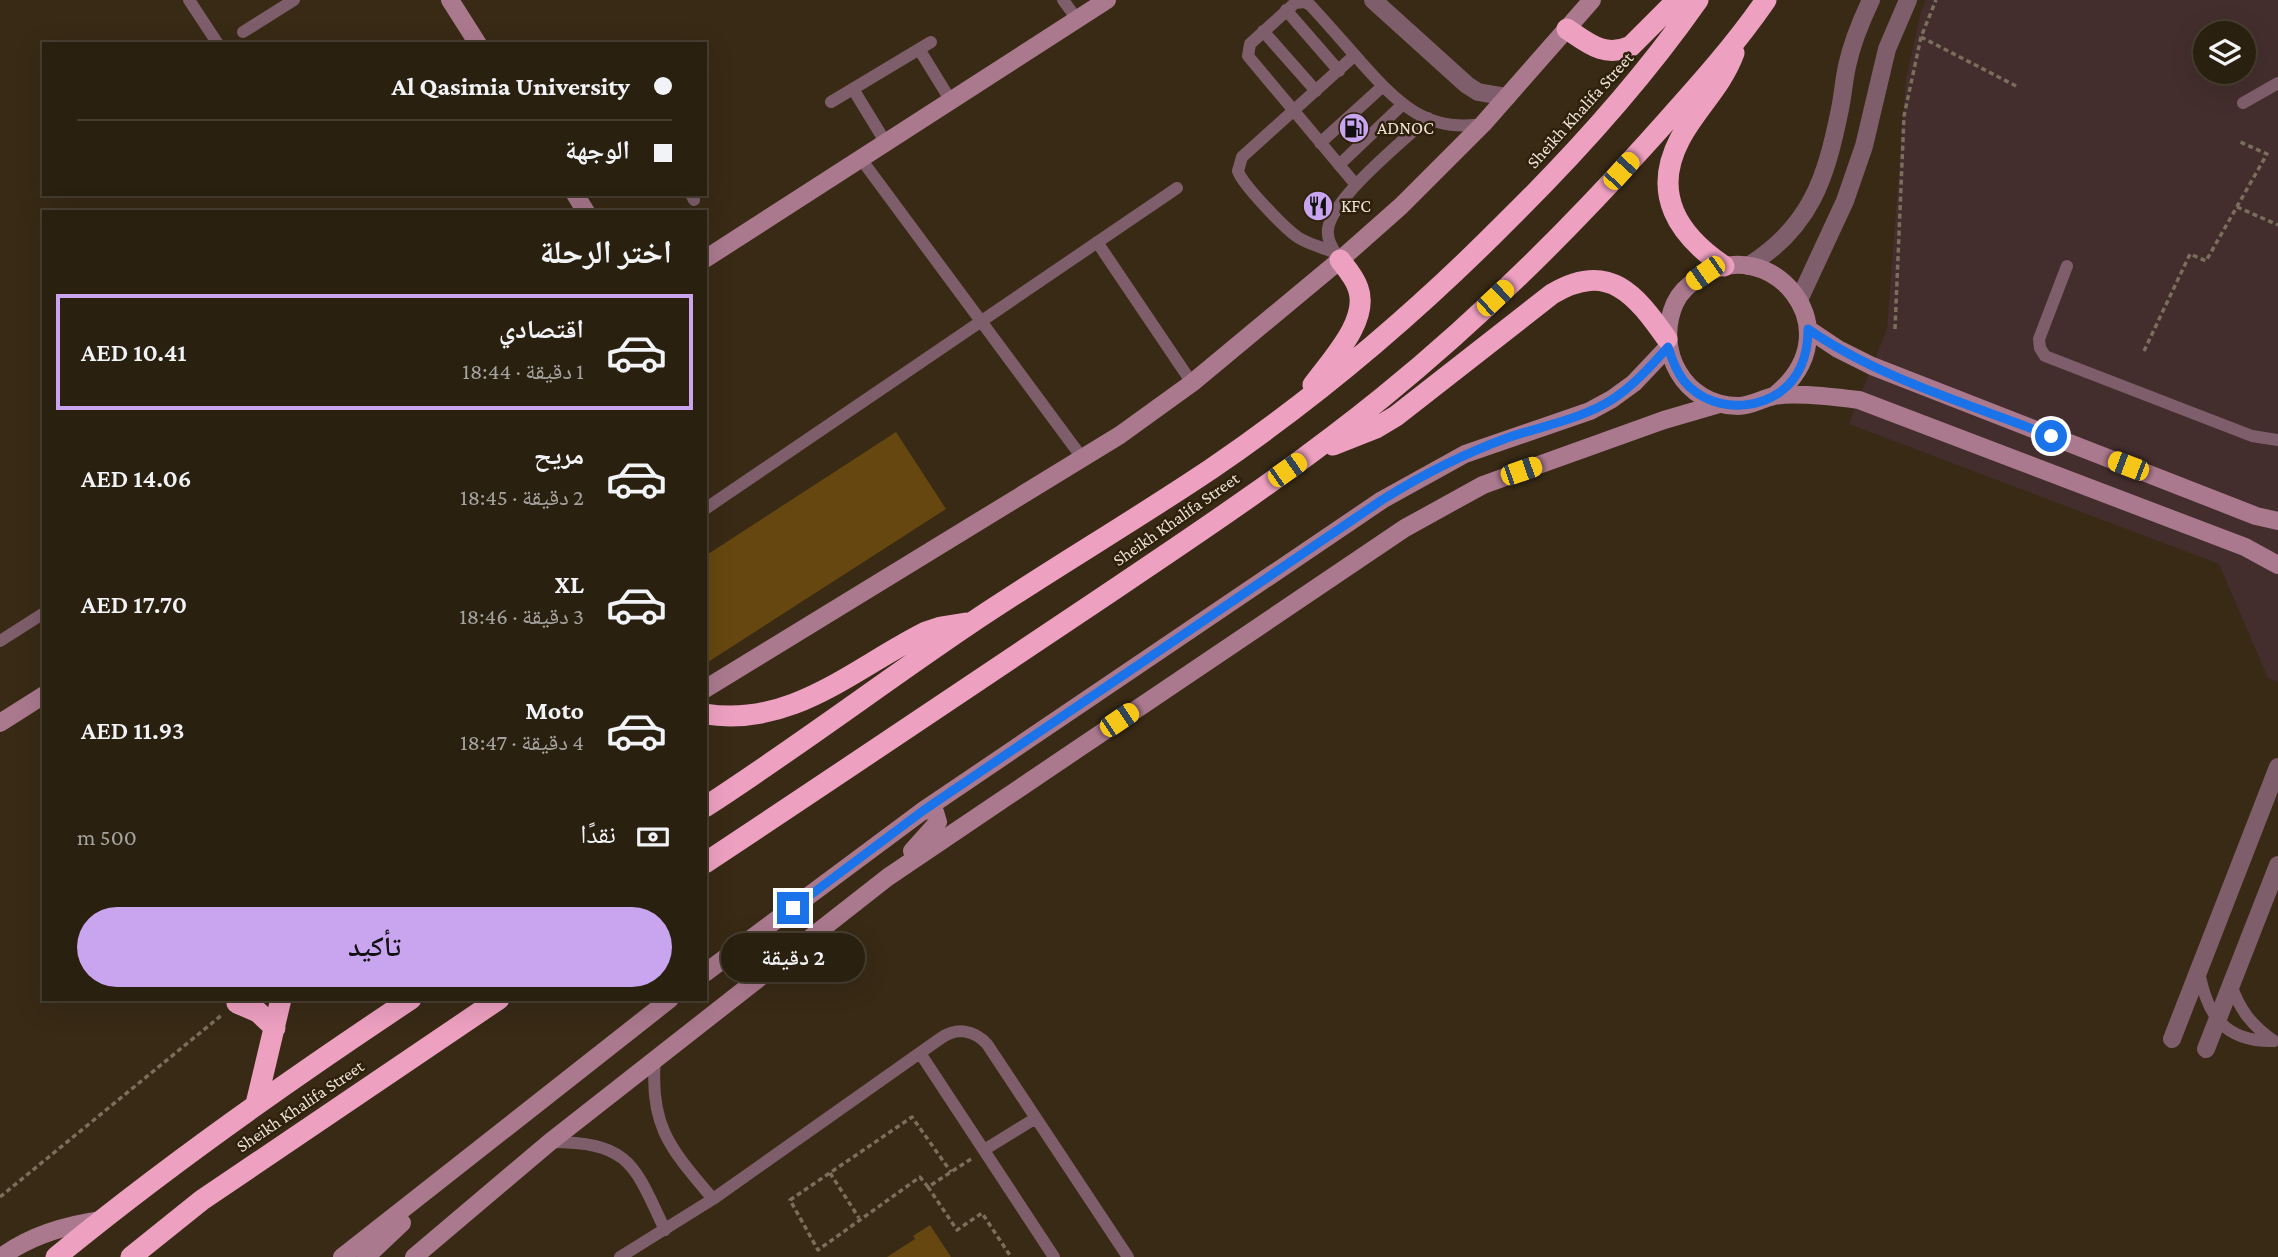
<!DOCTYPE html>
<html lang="ar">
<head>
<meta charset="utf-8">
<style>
  body { margin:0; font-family:"Crimson Pro","Noto Naskh Arabic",serif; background:#362d1e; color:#f1f3f6; direction:rtl; height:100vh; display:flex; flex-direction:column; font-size:26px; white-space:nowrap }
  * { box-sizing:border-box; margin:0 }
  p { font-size:23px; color:#a5a39f }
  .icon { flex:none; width:38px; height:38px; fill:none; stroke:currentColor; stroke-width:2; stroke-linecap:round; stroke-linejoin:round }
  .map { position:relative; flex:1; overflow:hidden; direction:ltr }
  .details { position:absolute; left:42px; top:210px; width:665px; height:791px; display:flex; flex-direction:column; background:#2a2010; border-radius:0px; box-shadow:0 7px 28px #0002,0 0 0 2px #463e30; direction:rtl }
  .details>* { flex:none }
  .banner { position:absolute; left:42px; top:42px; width:665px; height:154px; border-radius:0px; box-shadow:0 7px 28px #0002,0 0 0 2px #463e30; direction:rtl; display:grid; align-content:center; height:154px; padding:0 35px; background:#2a2010 }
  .fabs { position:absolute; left:2193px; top:21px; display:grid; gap:14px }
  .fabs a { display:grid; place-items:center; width:63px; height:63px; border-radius:50%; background:#2a2010; box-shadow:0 7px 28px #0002,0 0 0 2px #463e30; font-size:35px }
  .end { position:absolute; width:32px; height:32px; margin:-16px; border:9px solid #1a73e8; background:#fff; box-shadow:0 0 0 4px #fff }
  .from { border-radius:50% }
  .bubble { position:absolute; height:49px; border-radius:24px; background:#2a2010; box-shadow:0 7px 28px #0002,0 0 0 2px #463e30; font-size:23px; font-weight:600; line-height:49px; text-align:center; direction:rtl }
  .car { position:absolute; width:21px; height:42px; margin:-21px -10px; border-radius:9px; box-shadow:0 0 5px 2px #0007; background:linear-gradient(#f5c518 24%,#345 0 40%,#f5c518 0 76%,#345 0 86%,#f5c518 0) }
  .banner b { display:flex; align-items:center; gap:24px; height:66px; font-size:26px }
  .banner b+b { border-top:2px solid #463e30 }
  .banner i { width:18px; height:18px; background:#f1f3f6 }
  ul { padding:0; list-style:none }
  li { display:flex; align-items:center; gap:21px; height:116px; margin:0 14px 10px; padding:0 21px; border:4px solid transparent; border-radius:0px }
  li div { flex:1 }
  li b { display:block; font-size:26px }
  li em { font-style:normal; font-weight:600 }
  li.current { border-color:#c8a5ee }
  li>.icon { width:63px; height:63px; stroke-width:1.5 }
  h2 { padding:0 35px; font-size:32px; line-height:84px }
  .pay { display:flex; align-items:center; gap:18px; height:77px; padding:0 35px; font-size:26px }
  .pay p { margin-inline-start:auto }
  .cta { display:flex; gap:14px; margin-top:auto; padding:14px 35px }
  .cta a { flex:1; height:80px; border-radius:42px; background:#c8a5ee; color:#111; font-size:28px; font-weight:600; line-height:80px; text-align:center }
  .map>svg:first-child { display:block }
  .education { fill:#432e2d; fill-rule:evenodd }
  .building { fill:#66470f }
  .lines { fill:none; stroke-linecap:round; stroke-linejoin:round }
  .path { stroke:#7a6e5c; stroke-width:3.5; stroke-dasharray:5 3.5; stroke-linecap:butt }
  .lane { stroke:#7e5e6b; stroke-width:12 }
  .street { stroke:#7e5e6b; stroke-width:18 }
  .secondary { stroke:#ab798e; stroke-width:18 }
  .highway { stroke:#eea0c1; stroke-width:21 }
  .route { stroke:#1a73e8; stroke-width:9 }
  .labels { text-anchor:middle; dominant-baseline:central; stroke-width:5; stroke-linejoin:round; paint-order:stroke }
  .street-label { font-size:18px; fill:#ebe2d5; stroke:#2e200b }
  .poi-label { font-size:18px; fill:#ebe2d5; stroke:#2e200b; text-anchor:start }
</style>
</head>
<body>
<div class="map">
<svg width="2278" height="1257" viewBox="0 0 2278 1257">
  <rect width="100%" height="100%" fill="#382a15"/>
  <path class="education" d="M1926 0H2278V682L2268 678 2219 564 1849 424 1887 329 1906 79 1921 12ZM2205 33H2244V72H2205Z"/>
  <path class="building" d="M896 432 946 509 705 664V556Z
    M930 1225 951 1257H887L915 1239 913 1236Z"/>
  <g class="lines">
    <path class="path" d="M1921 37 2018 87
      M2237 207 2278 225
      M1895 329 1904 116 1921 37 1936 0
      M2144 351 2190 254 2206 261 2267 154 2238 141
      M971 1159 928 1187 957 1230 982 1213 1011 1257
      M830 1173 859 1218
      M928 1187 920 1177 818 1250 790 1200 912 1117 951 1172
      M0 1197 223 1014"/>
    <path class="lane" d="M189 0 218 44
      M1063 0 1077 19
      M1286 10 1339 71
      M1263 31 1316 91
      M243 32 294 0
      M919 49 951 101
      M853 89 886 143
      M831 102 931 42
      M2243 103 2278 83
      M1320 143 1383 86
      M861 159 1083 459
      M1339 165 1402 105
      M1356 185 1248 56 1250 44 1295 3 1305 2 1310 5C1327 23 1343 42 1360 61 1396 101 1424 133 1483 124
      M691 194 694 200
      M1097 242 1192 383
      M1335 253C1323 247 1310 245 1299 238 1286 230 1242 184 1238 171L1242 157 1355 55
      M1336 254C1331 245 1327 239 1328 229 1333 197 1403 141 1428 118
      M2067 266 2039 339 2040 348 2045 356 2252 436 2278 440
      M705 509 1177 188
      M0 641 44 613
      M2199 971C2207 1016 2225 1042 2274 1041
      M2231 984C2239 1009 2252 1026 2274 1041
      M920 1053 1054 1257
      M655 1058C649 1127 671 1149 713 1199
      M550 1142C630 1142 634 1164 665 1230
      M984 1150 1036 1118
      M620 1257 713 1199 941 1038C957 1027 974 1030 987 1044L1128 1257"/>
    <path class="street" d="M1373 0 1467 85 1478 92 1507 97
      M1748 266C1811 227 1826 178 1840 109 1843 94 1844 80 1847 66 1852 43 1861 21 1871 0
      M1799 300 1845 201 1864 146 1887 49 1908 0
      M2172 1039 2278 767
      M2206 1049 2278 865"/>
    <path class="secondary" d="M450 0 478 44
      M575 194 586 212
      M705 259 1107 0
      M1808 329 1838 349 1872 366 2256 516 2278 521
      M1774 396C1858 329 1768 230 1700 277 1689 284 1680 292 1675 303 1654 350 1684 406 1738 406 1751 406 1761 399 1774 396 1796 392 1836 397 1859 400L2245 547 2278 565
      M705 689 1120 435 1192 383 1340 260 1401 206 1483 124 1592 0
      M0 723 44 695
      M912 851 938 822 935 812 924 810
      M705 973 924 810 1382 500 1465 454 1590 411 1612 399 1634 383 1668 347
      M1 1257C31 1235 65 1225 102 1220
      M342 1257 670 999
      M366 1257 402 1223
      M414 1257 550 1142 888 877 1405 528 1483 485 1664 420 1719 404"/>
    <path class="highway" d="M1567 29C1589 44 1605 58 1631 46L1677 0
      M1724 266C1678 235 1651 194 1680 139 1696 109 1722 86 1734 53
      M1313 385C1331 360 1370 320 1358 288 1355 278 1347 269 1340 260
      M1333 445 1376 428 1396 416 1552 294C1609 260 1636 295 1667 339
      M705 714C792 728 854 668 926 632L941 627 966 623
      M705 807C796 748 882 683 971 623 1050 570 1132 522 1211 469 1318 396 1417 312 1508 220 1577 152 1642 80 1698 0
      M705 863C832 779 958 694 1085 609 1186 541 1288 474 1383 397 1478 320 1565 234 1647 143 1688 97 1731 51 1766 0
      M237 1003 258 1012 275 1028
      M256 1104 281 999
      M56 1257C169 1164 289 1080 411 999
      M131 1257 202 1200 499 999"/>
  </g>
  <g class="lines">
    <path class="route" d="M793 908 924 810 1382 500C1422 475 1463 454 1507 438 1542 426 1582 419 1613 399 1634 385 1651 366 1668 347 1672 360 1676 371 1684 381 1715 419 1782 411 1801 366 1807 353 1808 342 1808 329 1880 379 1970 404 2051 436"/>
  </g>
  <defs>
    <g id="fuel-disc" transform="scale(1.575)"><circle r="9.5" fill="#c8a5ee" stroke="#2e200b"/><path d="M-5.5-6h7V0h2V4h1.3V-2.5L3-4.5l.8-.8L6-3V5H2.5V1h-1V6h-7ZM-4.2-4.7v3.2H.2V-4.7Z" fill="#111"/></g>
    <g id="restaurant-disc" transform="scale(1.575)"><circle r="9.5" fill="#c8a5ee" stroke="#2e200b"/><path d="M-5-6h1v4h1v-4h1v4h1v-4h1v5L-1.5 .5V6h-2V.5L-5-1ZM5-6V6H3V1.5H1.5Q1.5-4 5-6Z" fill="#111"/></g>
  </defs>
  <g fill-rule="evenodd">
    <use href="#fuel-disc" x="1354" y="128"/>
    <use href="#restaurant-disc" x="1318" y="206"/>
  </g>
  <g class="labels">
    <g class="street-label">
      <text transform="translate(1580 110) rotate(-48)">Sheikh Khalifa Street</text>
      <text transform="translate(1176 519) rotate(-35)">Sheikh Khalifa Street</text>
      <text transform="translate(300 1106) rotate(-34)">Sheikh Khalifa Street</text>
    </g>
    <g class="poi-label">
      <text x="1377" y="128">ADNOC</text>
      <text x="1341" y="206">KFC</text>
    </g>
  </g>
</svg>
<div class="fabs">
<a><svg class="icon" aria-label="layers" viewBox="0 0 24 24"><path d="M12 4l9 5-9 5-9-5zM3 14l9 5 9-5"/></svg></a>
</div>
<i class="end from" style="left:2051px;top:436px"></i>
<i class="end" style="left:793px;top:908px"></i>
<div class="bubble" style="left:721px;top:933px;width:144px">2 دقيقة</div>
<i class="car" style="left:1621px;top:171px;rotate:42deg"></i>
<i class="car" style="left:1705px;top:273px;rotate:235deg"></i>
<i class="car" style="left:1495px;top:298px;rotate:47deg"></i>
<i class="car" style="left:2128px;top:466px;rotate:291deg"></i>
<i class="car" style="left:1287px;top:470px;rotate:55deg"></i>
<i class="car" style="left:1521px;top:471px;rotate:71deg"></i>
<i class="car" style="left:1119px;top:720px;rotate:56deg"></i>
<div class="banner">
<b><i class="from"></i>Al Qasimia University</b>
<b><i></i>الوجهة</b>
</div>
<section class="details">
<h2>اختر الرحلة</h2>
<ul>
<li class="current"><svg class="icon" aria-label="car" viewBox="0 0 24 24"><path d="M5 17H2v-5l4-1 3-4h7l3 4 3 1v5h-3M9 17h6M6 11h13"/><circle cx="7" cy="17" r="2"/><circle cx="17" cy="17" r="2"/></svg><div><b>اقتصادي</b><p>1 دقيقة · 18:44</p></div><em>AED 10.41</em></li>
<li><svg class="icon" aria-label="car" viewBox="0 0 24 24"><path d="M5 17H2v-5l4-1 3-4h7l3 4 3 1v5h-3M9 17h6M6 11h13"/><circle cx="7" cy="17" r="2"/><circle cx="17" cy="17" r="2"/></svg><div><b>مريح</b><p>2 دقيقة · 18:45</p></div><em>AED 14.06</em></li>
<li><svg class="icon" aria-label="car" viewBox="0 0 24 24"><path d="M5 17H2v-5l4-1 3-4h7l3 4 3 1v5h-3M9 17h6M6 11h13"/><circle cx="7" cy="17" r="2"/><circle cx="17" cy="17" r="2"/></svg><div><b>XL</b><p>3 دقيقة · 18:46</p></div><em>AED 17.70</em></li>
<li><svg class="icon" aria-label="car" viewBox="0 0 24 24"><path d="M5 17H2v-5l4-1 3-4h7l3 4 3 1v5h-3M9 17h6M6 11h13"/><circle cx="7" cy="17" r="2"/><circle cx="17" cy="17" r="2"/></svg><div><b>Moto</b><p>4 دقيقة · 18:47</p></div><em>AED 11.93</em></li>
</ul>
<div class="pay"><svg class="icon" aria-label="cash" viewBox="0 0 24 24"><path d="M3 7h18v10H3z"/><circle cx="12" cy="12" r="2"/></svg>نقدًا<p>500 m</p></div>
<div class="cta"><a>تأكيد</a></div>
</section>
</div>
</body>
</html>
